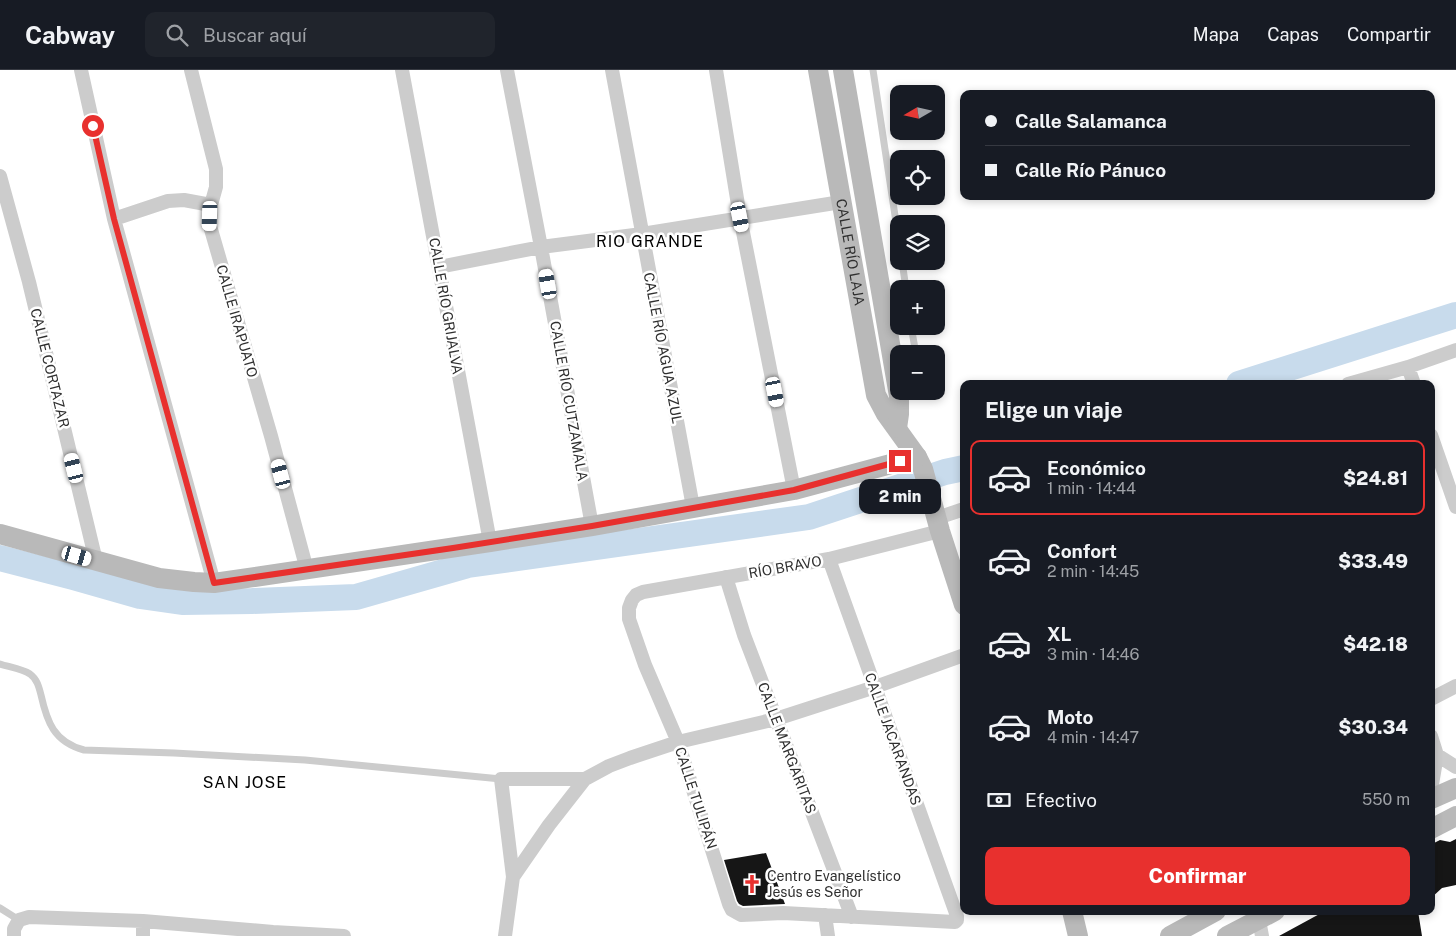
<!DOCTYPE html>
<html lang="es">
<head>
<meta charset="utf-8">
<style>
  body { margin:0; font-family:"Public Sans",sans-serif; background:#20242c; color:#f1f3f6; height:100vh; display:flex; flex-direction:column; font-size:19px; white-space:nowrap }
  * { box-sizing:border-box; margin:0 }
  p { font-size:16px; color:#9ea1a6 }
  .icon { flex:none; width:28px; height:28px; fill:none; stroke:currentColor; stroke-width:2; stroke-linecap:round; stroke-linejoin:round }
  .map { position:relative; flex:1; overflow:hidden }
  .sheet { position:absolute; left:960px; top:310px; width:475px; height:535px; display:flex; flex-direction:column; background:#171b24; border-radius:10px; box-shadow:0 2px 8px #0003 }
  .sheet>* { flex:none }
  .top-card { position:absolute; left:960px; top:20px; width:475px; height:110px; border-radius:10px; box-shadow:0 2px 8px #0003; display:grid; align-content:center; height:110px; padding:0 25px; background:#171b24 }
  .needle { width:32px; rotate:261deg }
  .tools { position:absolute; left:890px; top:15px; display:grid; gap:10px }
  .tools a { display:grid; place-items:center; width:55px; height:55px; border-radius:10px; background:#171b24; box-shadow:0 2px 8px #0003; font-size:25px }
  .end { position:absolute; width:22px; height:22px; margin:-11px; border:6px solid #e8302e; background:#fff; box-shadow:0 0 0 2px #fff }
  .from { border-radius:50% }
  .bubble { position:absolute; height:35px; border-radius:10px; background:#171b24; box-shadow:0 2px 8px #0003; font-size:16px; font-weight:800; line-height:35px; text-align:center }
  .car { position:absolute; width:15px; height:30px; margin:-15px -8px; border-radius:6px; box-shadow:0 0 4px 1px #0007; background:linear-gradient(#fff 24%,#345 0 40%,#fff 0 76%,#345 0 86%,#fff 0) }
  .top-card b { display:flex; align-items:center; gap:18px; height:48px; font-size:19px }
  .top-card b+b { border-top:1px solid #363941 }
  .top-card i { width:12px; height:12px; background:#f1f3f6 }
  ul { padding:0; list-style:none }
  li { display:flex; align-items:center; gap:15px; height:75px; margin:0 10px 8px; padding:0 15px; border:2px solid transparent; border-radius:10px }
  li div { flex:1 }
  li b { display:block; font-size:19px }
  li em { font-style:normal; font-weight:800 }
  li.on { border-color:#e8302e }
  li>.icon { width:45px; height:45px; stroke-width:1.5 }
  h2 { padding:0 25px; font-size:22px; line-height:60px }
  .pay { display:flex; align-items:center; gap:12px; height:55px; padding:0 25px; font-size:19px }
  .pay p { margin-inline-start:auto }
  .button { display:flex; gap:10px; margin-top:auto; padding:10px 25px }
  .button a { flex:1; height:58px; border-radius:10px; background:#e8302e; color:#fff; font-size:20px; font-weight:800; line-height:58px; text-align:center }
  header { display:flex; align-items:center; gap:30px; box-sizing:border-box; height:70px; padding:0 25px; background:#171b24; border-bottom:1px solid #363941 }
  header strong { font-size:24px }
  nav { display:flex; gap:28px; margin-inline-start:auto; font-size:18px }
  .search { width:350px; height:45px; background:#20242c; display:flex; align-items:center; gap:12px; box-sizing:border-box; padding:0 18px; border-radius:10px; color:#9ea1a6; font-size:19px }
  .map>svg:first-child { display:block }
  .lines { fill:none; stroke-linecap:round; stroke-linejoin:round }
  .river { stroke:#c8dbec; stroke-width:26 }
  .building { fill:#161616 }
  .lane { stroke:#ccc; stroke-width:7 }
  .street { stroke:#ccc; stroke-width:14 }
  .secondary { stroke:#b9b9b9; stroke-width:20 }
  .route { stroke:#e8302e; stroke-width:6 }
  .labels { text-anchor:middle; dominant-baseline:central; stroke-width:5; stroke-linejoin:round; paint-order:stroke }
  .street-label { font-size:14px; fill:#2f2f2f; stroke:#fff }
  .poi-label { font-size:14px; fill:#2f2f2f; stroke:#fff; text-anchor:start }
  .quarter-label { font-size:16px; letter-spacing:1px; fill:#000; stroke:#fff }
</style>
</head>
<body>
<header>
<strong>Cabway</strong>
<div class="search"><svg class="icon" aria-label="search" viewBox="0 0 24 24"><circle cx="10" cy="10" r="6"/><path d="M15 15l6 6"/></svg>Buscar aquí</div>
<nav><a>Mapa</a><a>Capas</a><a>Compartir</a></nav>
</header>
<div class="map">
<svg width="1456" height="866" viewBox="0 0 1456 866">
  <rect width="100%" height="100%" fill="#fff"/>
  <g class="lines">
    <path class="river" d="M1239 314 1456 245
      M0 488 73 507 140 526 182 532 252 531 356 527 468 495 809 447 945 402 964 398"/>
  </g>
  <path class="building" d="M1456 769V815L1442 818 1431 828V776L1434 773 1440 770 1450 772Z
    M766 783 785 834 743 836 739 834 737 831 724 790Z
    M1325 841H1418L1422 866H1279Z"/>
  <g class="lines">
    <path class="lane" d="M873 0 899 172
      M902 191 906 219
      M911 256 916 284
      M902 329 913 321
      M0 594C9 597 22 599 30 604 37 609 39 617 41 625 47 652 54 672 84 680L174 683 305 690 501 709
      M0 838 19 850"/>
    <path class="street" d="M81 0 114 149 214 513
      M191 0 216 99V117L211 135 210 156 271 366 307 500
      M402 0 490 472
      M507 0 541 177 592 456
      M612 0 693 437
      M716 0 740 147 794 420
      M0 106 29 212 96 491
      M114 149 168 131 184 130 211 135
      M439 197 541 177 642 164 841 132
      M1408 297 1414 314
      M1348 314 1408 297 1456 280
      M1431 365 1456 437
      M937 448 964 439
      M829 489 957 846V850L955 852 783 843 741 845 732 840 729 834 678 672 645 595 629 549V538L632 530 636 525 643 522 829 489 940 461
      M726 507 744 565 852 847
      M1431 629 1456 616
      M1431 666 1437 685 1431 720
      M1437 685 1456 697
      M513 807 501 709H585
      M825 845 828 866
      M1259 850 1262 866
      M14 866V859L19 850 29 847 143 851 273 862 344 866
      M143 866V851
      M505 866 513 807 549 755 585 709 609 696 630 688 678 672 776 649 875 617 964 585"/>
    <g class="secondary">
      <path id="s1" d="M818 0 876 325 886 344 917 387 923 399 940 461 964 535"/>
      <path d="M843 0 899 326V344L897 358"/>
      <path d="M0 464 159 508 194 512 214 513 490 472 592 456 794 420 917 387"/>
      <path d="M1431 729 1456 718"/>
      <path d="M1431 759 1456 746"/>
      <path d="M1072 841 1078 866"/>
      <path d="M1170 866 1216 841"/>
      <path d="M1227 866 1275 841"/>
    </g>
  </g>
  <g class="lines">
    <path class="route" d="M93 56 114 149 214 513 453 478 592 456 794 420 900 391"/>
  </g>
  <defs>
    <g id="church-bare" transform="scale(1.5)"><path d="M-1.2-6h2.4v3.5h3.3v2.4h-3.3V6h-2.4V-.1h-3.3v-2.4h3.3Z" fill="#e8302e" stroke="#fff" stroke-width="2.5" paint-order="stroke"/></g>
  </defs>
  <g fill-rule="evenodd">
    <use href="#church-bare" x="752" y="814"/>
  </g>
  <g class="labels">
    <g class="street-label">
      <text stroke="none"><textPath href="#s1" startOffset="185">CALLE RÍO LAJA</textPath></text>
      <text transform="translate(446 236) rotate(80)">CALLE RÍO GRIJALVA</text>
      <text transform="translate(237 251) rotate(74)">CALLE IRAPUATO</text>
      <text transform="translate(663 278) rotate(79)">CALLE RÍO AGUA AZUL</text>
      <text transform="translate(50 298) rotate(76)">CALLE CORTAZAR</text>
      <text transform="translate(569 331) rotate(80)">CALLE RÍO CUTZAMALA</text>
      <text transform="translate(785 497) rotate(-10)">RÍO BRAVO</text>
      <text transform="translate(893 669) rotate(70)">CALLE JACARANDAS</text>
      <text transform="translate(787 678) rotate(69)">CALLE MARGARITAS</text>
      <text transform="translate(696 728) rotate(72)">CALLE TULIPÁN</text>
    </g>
    <g class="poi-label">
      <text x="767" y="806">Centro Evangelístico<tspan x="767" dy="16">Jesús es Señor</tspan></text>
    </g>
    <g class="quarter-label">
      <text x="650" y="171">RIO GRANDE</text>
      <text x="245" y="712">SAN JOSE</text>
    </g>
  </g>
</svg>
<div class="tools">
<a><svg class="needle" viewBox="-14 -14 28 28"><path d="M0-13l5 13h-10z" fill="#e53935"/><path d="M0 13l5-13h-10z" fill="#9ea1a6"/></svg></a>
<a><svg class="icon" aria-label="locate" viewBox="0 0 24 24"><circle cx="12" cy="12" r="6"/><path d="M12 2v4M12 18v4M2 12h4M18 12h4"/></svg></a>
<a><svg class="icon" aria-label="layers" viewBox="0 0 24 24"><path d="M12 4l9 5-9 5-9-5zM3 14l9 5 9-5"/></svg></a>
<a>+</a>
<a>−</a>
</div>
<i class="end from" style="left:93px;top:56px"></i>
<i class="end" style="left:900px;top:391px"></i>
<div class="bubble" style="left:859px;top:409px;width:82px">2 min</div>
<i class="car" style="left:210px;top:146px;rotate:182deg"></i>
<i class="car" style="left:740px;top:147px;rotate:169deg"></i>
<i class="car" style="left:548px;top:214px;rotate:350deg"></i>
<i class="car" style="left:775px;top:322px;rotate:169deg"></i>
<i class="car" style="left:74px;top:398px;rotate:346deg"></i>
<i class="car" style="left:281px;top:404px;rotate:345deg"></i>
<i class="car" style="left:77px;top:486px;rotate:106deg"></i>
<div class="top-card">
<b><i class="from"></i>Calle Salamanca</b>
<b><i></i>Calle Río Pánuco</b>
</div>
<section class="sheet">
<h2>Elige un viaje</h2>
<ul>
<li class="on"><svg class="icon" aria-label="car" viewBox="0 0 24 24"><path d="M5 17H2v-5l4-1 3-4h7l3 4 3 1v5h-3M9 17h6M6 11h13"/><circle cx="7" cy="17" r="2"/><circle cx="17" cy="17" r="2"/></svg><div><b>Económico</b><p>1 min · 14:44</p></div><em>$24.81</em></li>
<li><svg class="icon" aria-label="car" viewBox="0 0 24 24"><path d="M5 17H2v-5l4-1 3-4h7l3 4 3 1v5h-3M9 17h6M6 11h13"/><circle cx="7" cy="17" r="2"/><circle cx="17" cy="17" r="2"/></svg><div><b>Confort</b><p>2 min · 14:45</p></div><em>$33.49</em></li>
<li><svg class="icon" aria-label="car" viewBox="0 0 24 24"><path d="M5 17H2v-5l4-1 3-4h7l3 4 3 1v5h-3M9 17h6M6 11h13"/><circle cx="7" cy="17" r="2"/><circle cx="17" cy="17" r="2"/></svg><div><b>XL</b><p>3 min · 14:46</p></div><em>$42.18</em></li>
<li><svg class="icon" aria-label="car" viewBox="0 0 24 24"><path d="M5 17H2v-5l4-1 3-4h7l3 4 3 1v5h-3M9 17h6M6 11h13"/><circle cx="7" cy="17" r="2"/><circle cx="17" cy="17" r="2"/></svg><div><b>Moto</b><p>4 min · 14:47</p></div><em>$30.34</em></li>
</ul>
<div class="pay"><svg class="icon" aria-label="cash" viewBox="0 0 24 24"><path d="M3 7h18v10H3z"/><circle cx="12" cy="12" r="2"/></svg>Efectivo<p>550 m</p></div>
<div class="button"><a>Confirmar</a></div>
</section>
</div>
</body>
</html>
